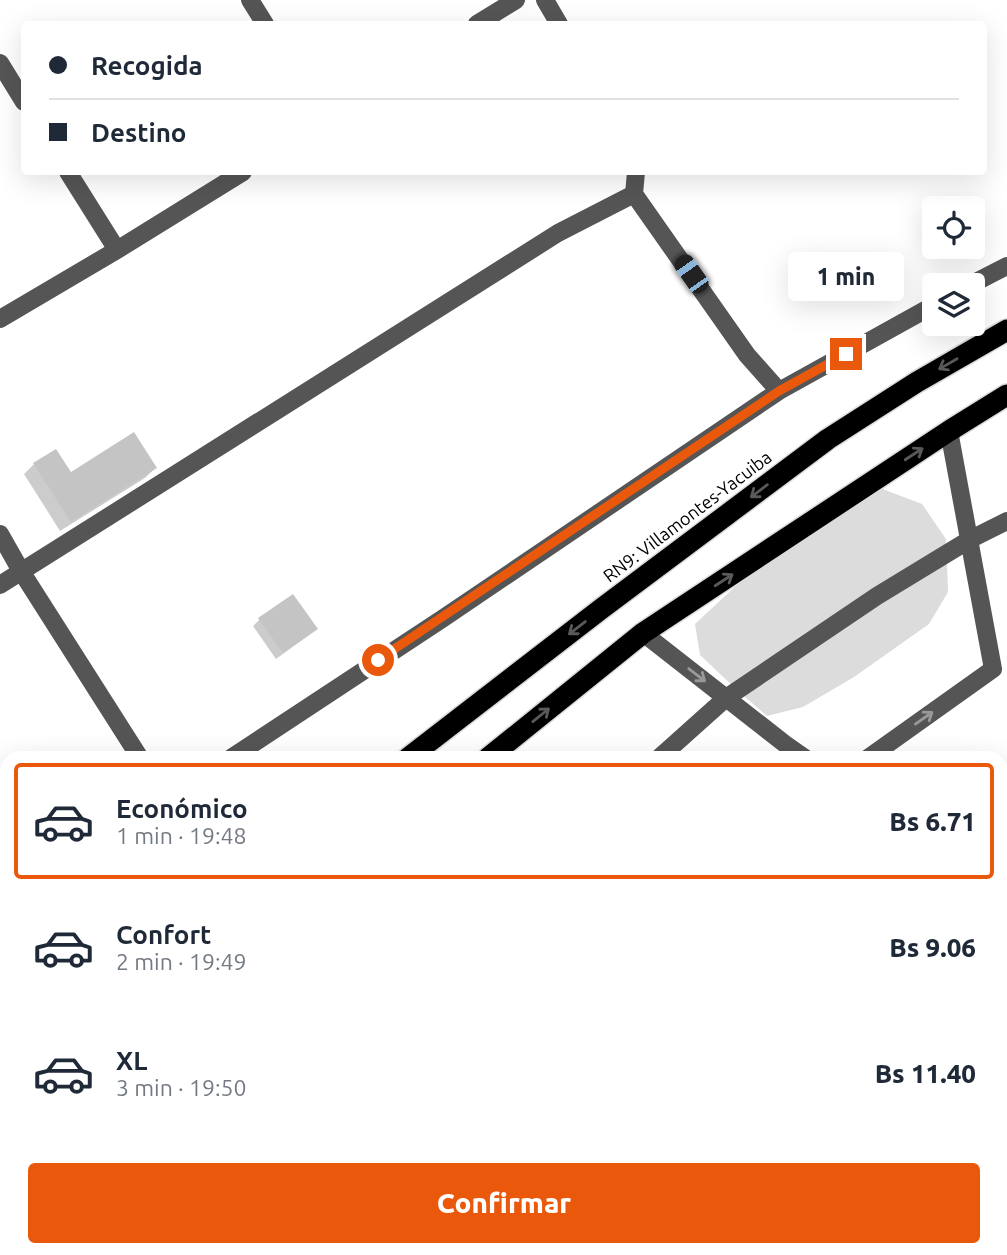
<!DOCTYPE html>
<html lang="es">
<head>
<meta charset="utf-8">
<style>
  body { margin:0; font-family:Ubuntu,sans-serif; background:#f2f2f3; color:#1f2937; height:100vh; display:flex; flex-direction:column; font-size:26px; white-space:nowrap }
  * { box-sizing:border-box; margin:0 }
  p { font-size:23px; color:#747a83 }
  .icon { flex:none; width:38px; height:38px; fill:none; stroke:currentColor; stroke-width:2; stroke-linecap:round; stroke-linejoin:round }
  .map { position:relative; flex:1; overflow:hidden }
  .side { position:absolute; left:0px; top:751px; width:1008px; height:506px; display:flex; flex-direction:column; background:#fff; border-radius:21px 21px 0 0; box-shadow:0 7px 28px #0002 }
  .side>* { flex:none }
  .guide { position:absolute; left:21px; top:21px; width:966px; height:154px; border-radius:7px; box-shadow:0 7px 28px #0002; display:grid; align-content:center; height:154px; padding:0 28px; background:#fff }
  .fabs { position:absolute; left:922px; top:196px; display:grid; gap:14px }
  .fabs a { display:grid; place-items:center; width:63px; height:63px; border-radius:7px; background:#fff; box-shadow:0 7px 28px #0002; font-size:35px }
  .end { position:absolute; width:32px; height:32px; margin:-16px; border:9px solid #ea580c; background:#fff; box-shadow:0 0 0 4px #fff }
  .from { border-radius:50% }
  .bubble { position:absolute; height:49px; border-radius:7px; background:#fff; box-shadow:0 7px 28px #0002; font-size:23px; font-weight:800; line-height:49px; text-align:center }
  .car { position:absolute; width:21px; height:42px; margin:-21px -10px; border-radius:9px; box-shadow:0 0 5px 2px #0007; background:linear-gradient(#222 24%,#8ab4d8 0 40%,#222 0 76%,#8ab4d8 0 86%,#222 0) }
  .guide b { display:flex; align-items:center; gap:24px; height:66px; font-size:26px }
  .guide b+b { border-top:2px solid #e0e1e3 }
  .guide i { width:18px; height:18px; background:#1f2937 }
  ul { padding:12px 0 0; list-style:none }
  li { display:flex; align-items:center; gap:21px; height:116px; margin:0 14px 10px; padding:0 14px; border:4px solid transparent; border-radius:7px }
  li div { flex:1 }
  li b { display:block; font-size:26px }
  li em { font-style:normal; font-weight:800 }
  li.active { border-color:#ea580c }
  li>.icon { width:63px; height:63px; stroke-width:1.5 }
  .primary-button { display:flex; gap:14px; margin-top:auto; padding:14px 28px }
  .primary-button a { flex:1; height:80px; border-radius:7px; background:#ea580c; color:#fff; font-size:28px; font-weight:800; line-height:80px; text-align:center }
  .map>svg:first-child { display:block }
  .green { fill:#dcdcdc }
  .shadow { fill:#0003 }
  .building { fill:#c4c4c4 }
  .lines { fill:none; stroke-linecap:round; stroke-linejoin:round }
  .highway-casing { stroke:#dbdbdb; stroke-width:24 }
  .minor { stroke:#555; stroke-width:18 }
  .highway { stroke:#000; stroke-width:21 }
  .oneway { stroke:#595959 }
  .oneway2 { stroke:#999 }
  .route { stroke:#ea580c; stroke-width:9 }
  .labels { text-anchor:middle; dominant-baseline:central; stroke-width:5; stroke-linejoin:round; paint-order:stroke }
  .street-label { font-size:18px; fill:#000; stroke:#fff }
</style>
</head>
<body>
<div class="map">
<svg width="1007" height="1255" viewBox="0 0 1007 1255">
  <rect width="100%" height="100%" fill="#fff"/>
  <path class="green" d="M880 488 922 504 946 539 948 592 929 624 854 677 803 707 767 716 735 688 700 655 695 624 756 567Z"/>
  <path class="shadow" d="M34 464 70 474 155 468 145 478 60 531 24 474Z
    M260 619 315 629 309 635 276 659 253 626Z"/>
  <path class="building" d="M134 432 157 468 71 522 33 463 56 449 71 472Z
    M293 594 318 629 283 653 258 618Z"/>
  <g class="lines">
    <g class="highway-casing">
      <path id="highway" d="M408 758 601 609 828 439 917 382 1007 330
        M488 758 643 633 949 431 1007 395
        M0 1039 7 1036
        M0 1097 7 1092"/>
    </g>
    <path class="minor" d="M250 0 265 24
      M545 0 559 24
      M477 24 516 0
      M0 63 24 102
      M68 172 117 250
      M636 172 634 194 747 355 779 391
      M970 285 1007 266
      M0 319 117 250 243 172
      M0 534 21 571 140 758
      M0 585 558 233 634 194
      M643 633 785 744 805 758
      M231 758 442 619 779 391 934 305
      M659 758 726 698 877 596 969 540 1007 521
      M868 758 993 669 949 431
      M0 897 7 893
      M1001 969 1007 965
      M1001 1189 1007 1199
      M0 1215 7 1211
      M754 1250 757 1255
      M533 1255 543 1250"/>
    <use href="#highway" class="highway"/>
  </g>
  <defs><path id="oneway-shaft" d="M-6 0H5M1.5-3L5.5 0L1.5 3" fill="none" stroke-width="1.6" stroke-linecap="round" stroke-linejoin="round" transform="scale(1.75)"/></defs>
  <g class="oneway">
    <use href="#oneway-shaft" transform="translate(948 364) rotate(150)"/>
    <use href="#oneway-shaft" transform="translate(914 454) rotate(-33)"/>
    <use href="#oneway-shaft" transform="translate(759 491) rotate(143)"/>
    <use href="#oneway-shaft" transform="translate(724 580) rotate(-33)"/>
    <use href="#oneway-shaft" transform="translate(577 628) rotate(142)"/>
    <use href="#oneway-shaft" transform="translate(541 715) rotate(-39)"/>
  </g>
  <g class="oneway2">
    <use href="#oneway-shaft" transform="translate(697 675) rotate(38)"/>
    <use href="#oneway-shaft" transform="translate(924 718) rotate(-35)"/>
  </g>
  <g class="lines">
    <path class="route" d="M378 660 779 391 846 354"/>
  </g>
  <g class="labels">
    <g class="street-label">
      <text transform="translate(687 516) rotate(-37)">RN9: Villamontes-Yacuiba</text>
    </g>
  </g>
</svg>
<div class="fabs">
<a><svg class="icon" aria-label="locate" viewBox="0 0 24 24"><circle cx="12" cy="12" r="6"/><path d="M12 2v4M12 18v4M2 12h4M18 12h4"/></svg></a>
<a><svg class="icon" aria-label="layers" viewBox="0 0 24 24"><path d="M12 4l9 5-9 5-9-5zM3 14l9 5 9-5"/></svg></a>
</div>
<i class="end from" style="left:378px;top:660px"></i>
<i class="end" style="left:846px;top:354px"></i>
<div class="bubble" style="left:788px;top:252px;width:116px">1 min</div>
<i class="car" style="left:691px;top:274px;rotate:325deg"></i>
<div class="guide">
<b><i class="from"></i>Recogida</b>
<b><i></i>Destino</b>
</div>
<section class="side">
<ul>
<li class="active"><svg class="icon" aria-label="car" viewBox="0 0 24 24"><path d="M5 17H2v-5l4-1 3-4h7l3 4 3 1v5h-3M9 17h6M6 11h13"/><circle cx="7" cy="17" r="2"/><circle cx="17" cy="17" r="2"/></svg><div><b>Económico</b><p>1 min · 19:48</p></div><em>Bs 6.71</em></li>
<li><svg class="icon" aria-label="car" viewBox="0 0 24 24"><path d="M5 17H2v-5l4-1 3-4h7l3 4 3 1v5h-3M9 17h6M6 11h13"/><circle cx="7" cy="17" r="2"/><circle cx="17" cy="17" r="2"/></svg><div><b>Confort</b><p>2 min · 19:49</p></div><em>Bs 9.06</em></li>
<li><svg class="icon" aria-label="car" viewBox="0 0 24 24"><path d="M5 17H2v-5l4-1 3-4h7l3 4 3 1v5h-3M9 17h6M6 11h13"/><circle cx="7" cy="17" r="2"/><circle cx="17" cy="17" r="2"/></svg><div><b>XL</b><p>3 min · 19:50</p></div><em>Bs 11.40</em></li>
</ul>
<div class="primary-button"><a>Confirmar</a></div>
</section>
</div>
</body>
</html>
